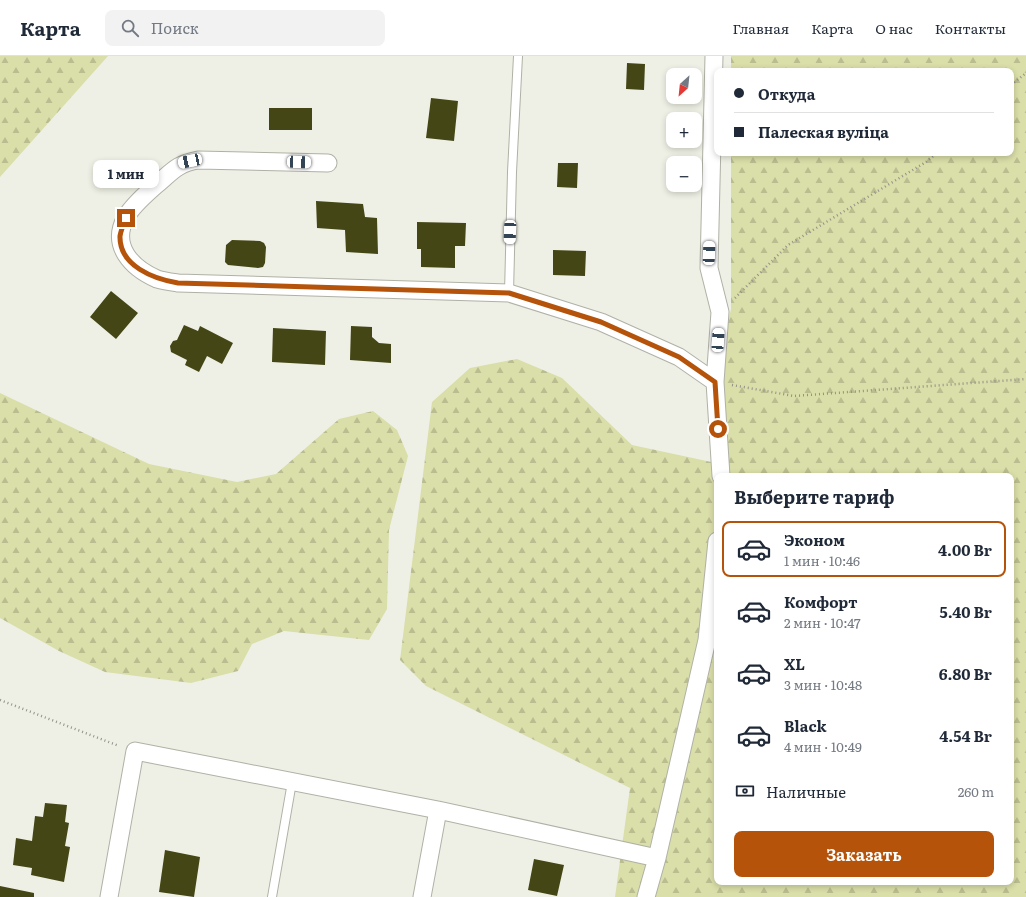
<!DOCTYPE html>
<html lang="ru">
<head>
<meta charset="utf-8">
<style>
  body { margin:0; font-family:Literata,serif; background:#f2f2f3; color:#1f2937; height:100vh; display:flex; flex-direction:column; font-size:15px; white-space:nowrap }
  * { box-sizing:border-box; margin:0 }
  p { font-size:13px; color:#747a83 }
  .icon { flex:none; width:22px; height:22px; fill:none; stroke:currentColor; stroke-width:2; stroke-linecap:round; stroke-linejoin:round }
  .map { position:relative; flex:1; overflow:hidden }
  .sheet { position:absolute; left:714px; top:417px; width:300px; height:412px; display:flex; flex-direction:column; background:#fff; border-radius:8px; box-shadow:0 2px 6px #0003 }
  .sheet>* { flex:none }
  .guide { position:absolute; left:714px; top:12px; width:300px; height:88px; border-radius:8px; box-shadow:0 2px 6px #0003; display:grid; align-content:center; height:88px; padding:0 20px; background:#fff }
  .needle { width:26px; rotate:207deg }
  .fabs { position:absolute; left:666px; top:12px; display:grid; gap:8px }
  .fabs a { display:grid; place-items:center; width:36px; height:36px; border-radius:8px; background:#fff; box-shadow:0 2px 6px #0003; font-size:20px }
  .end { position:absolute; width:18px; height:18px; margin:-9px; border:5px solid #b45309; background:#fff; box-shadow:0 0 0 2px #fff }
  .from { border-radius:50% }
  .bubble { position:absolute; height:28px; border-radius:8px; background:#fff; box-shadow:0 2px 6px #0003; font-size:13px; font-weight:700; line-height:28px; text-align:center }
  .car { position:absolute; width:12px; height:24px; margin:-12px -6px; border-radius:5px; box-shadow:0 0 3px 1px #0007; background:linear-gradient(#fff 24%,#345 0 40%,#fff 0 76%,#345 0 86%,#fff 0) }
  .guide b { display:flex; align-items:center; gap:14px; height:38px; font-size:15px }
  .guide b+b { border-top:1px solid #e0e1e3 }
  .guide i { width:10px; height:10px; background:#1f2937 }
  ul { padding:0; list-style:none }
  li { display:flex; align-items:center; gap:12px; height:56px; margin:0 8px 6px; padding:0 12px; border:2px solid transparent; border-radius:8px }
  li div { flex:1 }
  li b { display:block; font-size:15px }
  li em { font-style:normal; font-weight:700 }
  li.selected { border-color:#b45309 }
  li>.icon { width:36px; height:36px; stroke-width:1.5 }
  h2 { padding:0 20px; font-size:18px; line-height:48px }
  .pay { display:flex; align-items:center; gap:10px; height:44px; padding:0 20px; font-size:15px }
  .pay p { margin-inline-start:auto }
  .button { display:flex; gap:8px; margin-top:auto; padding:8px 20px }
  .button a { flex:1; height:46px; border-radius:8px; background:#b45309; color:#fff; font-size:16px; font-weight:700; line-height:46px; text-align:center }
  header { display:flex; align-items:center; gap:24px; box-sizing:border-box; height:56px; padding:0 20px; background:#fff; border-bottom:1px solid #e0e1e3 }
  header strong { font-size:19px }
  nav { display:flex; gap:22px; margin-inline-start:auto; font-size:14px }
  .search { width:280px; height:36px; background:#f2f2f3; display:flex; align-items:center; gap:10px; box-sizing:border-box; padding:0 14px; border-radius:8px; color:#747a83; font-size:15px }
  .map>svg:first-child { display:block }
  .forest { fill:url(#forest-firs); fill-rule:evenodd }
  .building { fill:#444615 }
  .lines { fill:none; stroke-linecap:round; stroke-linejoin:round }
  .lane-casing { stroke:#b0b1a6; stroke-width:10 }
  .street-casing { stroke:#b0b1a6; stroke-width:19 }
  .path { stroke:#91928a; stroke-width:2.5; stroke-dasharray:1 3; stroke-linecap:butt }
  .lane { stroke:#fff; stroke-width:8 }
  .street { stroke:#fff; stroke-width:17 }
  .route { stroke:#b45309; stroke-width:5 }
</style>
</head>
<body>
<header>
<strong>Карта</strong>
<div class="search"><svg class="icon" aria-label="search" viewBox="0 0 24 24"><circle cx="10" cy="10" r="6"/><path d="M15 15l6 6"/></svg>Поиск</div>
<nav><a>Главная</a><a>Карта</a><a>О нас</a><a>Контакты</a></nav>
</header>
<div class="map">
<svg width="1026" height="841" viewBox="0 0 1026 841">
  <defs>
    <pattern id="forest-firs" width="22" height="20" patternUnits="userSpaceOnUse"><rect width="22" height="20" fill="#dadea8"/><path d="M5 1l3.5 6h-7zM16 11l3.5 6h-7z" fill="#babd8f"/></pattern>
  </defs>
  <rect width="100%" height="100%" fill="#eff0e5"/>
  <path class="forest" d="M0 0H108L0 121Z
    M731 0H1026V841H615L630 732 426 630 400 604 432 346 470 312 517 303 562 322 632 389 716 407 715 326 731 253V97H1011V15H731ZM717 420H1011V826H717Z
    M0 337 149 408 237 426 276 418 339 363 373 355 397 374 408 400 389 474 387 553 369 584 284 575 252 588 238 615 191 627 105 616 59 595 0 562Z"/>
  <path class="building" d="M627 7 645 8 644 34 626 33Z
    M431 42 458 45 454 85 426 82Z
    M269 52H312V74H269Z
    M558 107H578L577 132 557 131Z
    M316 145 363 148 365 161 377 162 378 198 346 196 345 174 317 172Z
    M417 166 466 167 465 190H455V212L421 211V193H417Z
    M232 184 260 185 264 187 266 191 265 207 263 211 258 212 228 209 225 206 226 189Z
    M553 194 586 195 585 220 553 219Z
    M111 235 138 257 116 283 90 261Z
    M184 269 198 275 200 270 233 287 222 308 207 300 199 316 185 309 187 304 171 296 170 290 173 285 177 284Z
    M351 270 372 271V281L379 287 391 288V307L350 304Z
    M273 272 326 275 325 309 272 306Z
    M45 747 67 749 65 766 69 767 65 790 70 791 64 826 31 819 32 812 13 809 16 782 32 785 35 760 43 761Z
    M165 794 200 801 194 841 159 836Z
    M534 803 564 809 557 840 528 834Z
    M0 830 34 837V841H0Z"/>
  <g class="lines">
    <g class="lane-casing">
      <path id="lane" d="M509 237 512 116 518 0
        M272 841 292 726"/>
    </g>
    <g class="street-casing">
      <path id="street" d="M714 0 709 212 720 256 715 326 721 420
        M328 107 198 104C176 108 172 116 155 130 145 139 133 149 126 161 110 190 132 212 157 223 163 225 171 226 178 227L509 237 601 266 679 301 715 326
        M109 841 135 695 438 754 657 802
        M422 841 438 754
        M646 841 657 802 707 584 717 485"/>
    </g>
    <path class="path" d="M1011 29 1026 17
      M735 242 788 189 926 106 937 97
      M732 329 794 340 1026 323
      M0 644 119 690"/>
    <use href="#lane" class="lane"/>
    <use href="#street" class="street"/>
  </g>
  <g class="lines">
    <path class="route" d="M126 162C124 167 121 174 120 180 119 210 154 223 178 227L509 237 601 266 679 301 715 326 718 373"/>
  </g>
</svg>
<div class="fabs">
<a><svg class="needle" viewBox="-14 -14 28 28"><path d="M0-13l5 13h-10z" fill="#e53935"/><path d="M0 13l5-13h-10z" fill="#747a83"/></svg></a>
<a>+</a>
<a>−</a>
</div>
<i class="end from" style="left:718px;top:373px"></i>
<i class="end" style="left:126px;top:162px"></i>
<div class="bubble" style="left:93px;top:104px;width:66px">1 мин</div>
<i class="car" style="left:190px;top:105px;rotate:258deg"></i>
<i class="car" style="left:299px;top:106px;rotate:92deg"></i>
<i class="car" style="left:510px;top:176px;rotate:182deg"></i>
<i class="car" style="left:709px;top:197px;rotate:2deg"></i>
<i class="car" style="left:718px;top:284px;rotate:4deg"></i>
<div class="guide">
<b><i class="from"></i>Откуда</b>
<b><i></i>Палеская вуліца</b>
</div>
<section class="sheet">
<h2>Выберите тариф</h2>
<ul>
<li class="selected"><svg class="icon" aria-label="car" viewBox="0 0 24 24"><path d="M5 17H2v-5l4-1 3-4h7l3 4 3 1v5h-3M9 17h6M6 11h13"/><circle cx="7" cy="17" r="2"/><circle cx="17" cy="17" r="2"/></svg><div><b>Эконом</b><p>1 мин · 10:46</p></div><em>4.00 Br</em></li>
<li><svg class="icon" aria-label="car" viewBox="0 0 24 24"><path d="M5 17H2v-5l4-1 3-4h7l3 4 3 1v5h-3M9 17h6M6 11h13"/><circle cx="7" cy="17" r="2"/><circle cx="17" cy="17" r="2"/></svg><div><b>Комфорт</b><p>2 мин · 10:47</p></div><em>5.40 Br</em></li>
<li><svg class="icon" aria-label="car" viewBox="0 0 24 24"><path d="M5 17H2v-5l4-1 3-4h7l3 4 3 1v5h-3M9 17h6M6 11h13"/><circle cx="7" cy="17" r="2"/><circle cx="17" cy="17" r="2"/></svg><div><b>XL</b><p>3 мин · 10:48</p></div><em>6.80 Br</em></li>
<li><svg class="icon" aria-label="car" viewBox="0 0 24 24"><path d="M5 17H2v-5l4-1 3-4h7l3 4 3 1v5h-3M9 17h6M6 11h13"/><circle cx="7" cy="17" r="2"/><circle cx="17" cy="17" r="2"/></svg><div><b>Black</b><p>4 мин · 10:49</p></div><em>4.54 Br</em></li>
</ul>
<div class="pay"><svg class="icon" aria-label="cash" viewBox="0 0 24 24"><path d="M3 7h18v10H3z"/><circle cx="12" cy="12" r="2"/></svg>Наличные<p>260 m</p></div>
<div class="button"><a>Заказать</a></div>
</section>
</div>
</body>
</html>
